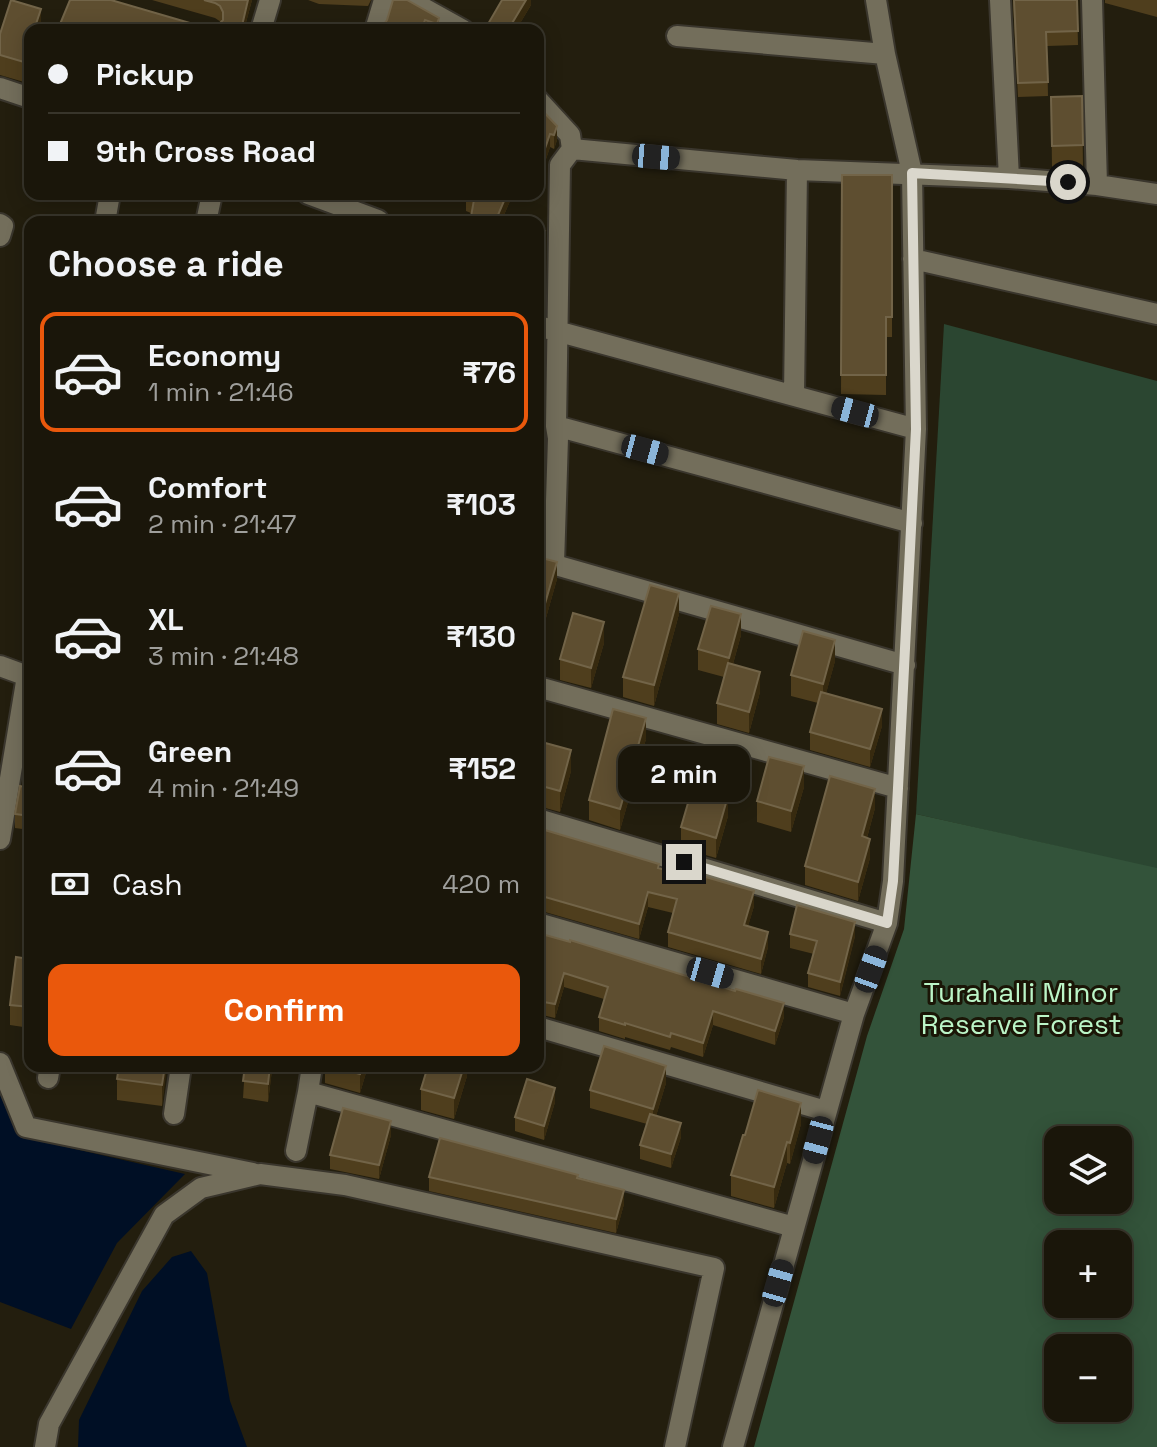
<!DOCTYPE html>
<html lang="en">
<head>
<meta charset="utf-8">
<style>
  body { margin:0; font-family:"Space Grotesk",sans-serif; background:#272318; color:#f1f3f6; height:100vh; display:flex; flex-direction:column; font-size:30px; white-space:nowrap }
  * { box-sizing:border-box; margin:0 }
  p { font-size:26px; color:#9f9f9c }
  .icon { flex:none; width:44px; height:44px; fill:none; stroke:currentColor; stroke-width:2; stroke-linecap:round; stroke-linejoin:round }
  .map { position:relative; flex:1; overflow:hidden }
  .details { position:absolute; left:24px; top:216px; width:520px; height:856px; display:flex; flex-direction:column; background:#1a160a; border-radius:16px; box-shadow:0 4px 20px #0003,0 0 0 2px #38352b }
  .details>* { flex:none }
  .hud { position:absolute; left:24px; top:24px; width:520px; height:176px; border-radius:16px; box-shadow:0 4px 20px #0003,0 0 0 2px #38352b; display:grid; align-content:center; height:176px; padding:0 24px; background:#1a160a }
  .buttons { position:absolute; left:1044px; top:1126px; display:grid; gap:16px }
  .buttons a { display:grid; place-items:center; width:88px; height:88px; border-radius:16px; background:#1a160a; box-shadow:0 4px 20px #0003,0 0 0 2px #38352b; font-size:40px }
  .end { position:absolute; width:36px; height:36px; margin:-18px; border:10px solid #dad7cc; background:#111; box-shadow:0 0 0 4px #111 }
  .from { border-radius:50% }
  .bubble { position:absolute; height:56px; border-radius:16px; background:#1a160a; box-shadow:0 4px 20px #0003,0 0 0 2px #38352b; font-size:26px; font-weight:700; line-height:56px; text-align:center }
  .car { position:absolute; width:24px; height:48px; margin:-24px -12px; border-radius:10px; box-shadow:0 0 6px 2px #0007; background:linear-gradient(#222 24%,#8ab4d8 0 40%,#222 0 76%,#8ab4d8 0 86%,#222 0) }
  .hud b { display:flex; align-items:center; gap:28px; height:76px; font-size:30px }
  .hud b+b { border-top:2px solid #38352b }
  .hud i { width:20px; height:20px; background:#f1f3f6 }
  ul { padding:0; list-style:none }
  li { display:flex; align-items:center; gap:24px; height:120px; margin:0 16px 12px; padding:0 8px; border:4px solid transparent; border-radius:16px }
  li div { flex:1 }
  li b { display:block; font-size:30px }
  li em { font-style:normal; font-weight:700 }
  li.on { border-color:#ea580c }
  li>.icon { width:72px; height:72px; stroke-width:1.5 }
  h2 { padding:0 24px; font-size:36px; line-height:96px }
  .pay { display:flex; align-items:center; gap:20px; height:88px; padding:0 24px; font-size:30px }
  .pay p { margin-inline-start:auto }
  .button { display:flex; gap:16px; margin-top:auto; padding:16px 24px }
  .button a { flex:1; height:92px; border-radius:16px; background:#ea580c; color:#fff; font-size:32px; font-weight:700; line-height:92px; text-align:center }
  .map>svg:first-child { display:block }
  .green { fill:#2b4631 }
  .forest { fill:#33533a; fill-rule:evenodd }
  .water { fill:#000f25 }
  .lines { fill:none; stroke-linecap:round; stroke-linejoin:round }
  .minor-casing { stroke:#3a362d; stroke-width:24 }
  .minor { stroke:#736e5b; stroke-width:20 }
  .wall { fill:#4f3e1d }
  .shaded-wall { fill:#372a0f }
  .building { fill:#5e4e30; stroke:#726448; stroke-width:2 }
  .route { stroke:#dad7cc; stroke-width:10 }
  .labels { text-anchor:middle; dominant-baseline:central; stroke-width:6; stroke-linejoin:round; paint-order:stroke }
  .park-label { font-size:28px; fill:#bbf5c7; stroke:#1a1506 }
</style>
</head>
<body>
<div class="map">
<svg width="1157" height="1447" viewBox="0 0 1157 1447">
  <rect width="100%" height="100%" fill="#231e0e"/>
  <path class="green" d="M944 324 1157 381V869L916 814Z"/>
  <path class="forest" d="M916 814 1157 868V1447H754L867 1036 904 929ZM1058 1140H1118V1200H1058ZM1058 1244H1118V1304H1058ZM1058 1348H1118V1408H1058Z"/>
  <path class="water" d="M0 1082 22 1137 185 1174 117 1243 71 1329 0 1302Z
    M191 1251 207 1273 230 1401 247 1447H78L79 1420 142 1291 172 1257Z"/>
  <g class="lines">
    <g class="minor-casing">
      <path id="minor" d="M409 0 463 30
        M1000 0 1009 178
        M1092 0 1097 185
        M261 30 270 0
        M375 30 384 0
        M677 36 885 54
        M0 88 30 98
        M538 100 570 135 572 149 560 165 556 426 558 438 554 564
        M572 149 797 170 1009 178 1097 185 1157 194
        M308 194 378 220
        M105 222 110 194
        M206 222 212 194
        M0 224 3 226 0 236
        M913 259 1157 314
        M538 326 916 429
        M794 396 797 170
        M556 426 912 523
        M538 560 905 665
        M0 666 30 677
        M538 687 898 788
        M538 819 887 923
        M0 839 27 676
        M538 923 854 1014
        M538 1027 826 1111
        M0 1063 26 1127 253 1173
        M312 1066 308 1092 794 1227
        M48 1078 50 1066
        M174 1114 181 1066
        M296 1151 308 1092
        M45 1447 49 1424 164 1215 201 1188 260 1174 345 1185 714 1268 675 1447
        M733 1447 854 1014 887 923 893 881 916 429 912 173 885 54 876 0"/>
    </g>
    <use href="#minor" class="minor"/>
  </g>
  <path class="wall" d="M152 0H252L244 30H58V29L215 28 221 22 215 18Z
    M308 0H371L368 6 319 4Z
    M531 0V5L516 30H488V24Z
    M1013 0H1077L1078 45 1047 46 1048 96 1018 97Z
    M1105 0H1157V17L1105 3Z
    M41 9V30H30L24 82 0 75V34Z
    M439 18V30H380L382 27Z
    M1082 96 1083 166 1052 167 1051 97Z
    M538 106 557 140 554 149 550 147 541 174 538 173Z
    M842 175H892V337H886V395L841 394Z
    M430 194H446L445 198Z
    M513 194 501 222H470L471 213 466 211V197Z
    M538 230 545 245 541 271 538 270Z
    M538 557 557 579 544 625 538 623Z
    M679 614 654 706 623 697V677Z
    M741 635 733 664 760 692 749 733 717 724V703L724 677 698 670V649Z
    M604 643 591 688 560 680V659Z
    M835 661 826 693 882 726 870 767 810 750V732L818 703 791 696V675Z
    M646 739 620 830 589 820V800Z
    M538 741 571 771 560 812 538 806Z
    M804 787 791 832 757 822V801Z
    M30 788V830L15 828V814Z
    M875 808 867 838 870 858 858 901 805 885V866Z
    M728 816 716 858 681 848V827Z
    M538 828 659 868 754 906 748 926 768 947 761 974 668 947V932L673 913 648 907 639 939 538 910Z
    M30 898V929H28V915Z
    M538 933 784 1017 775 1045 713 1025 703 1057 671 1047 670 1050 625 1037V1039L599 1031V1017L604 999 564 987 555 1018 538 1014Z
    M790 934 855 936 840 996 808 987V973L814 954 790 948Z
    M30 959V1028L10 1025V1005Z
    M166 1066 162 1106 117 1100V1079Z
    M245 1066H299L298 1073 272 1070 268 1102 243 1098Z
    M325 1066H368L360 1093 325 1083Z
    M467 1066V1076L454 1119 421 1110V1089Z
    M666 1083 656 1116 681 1137 671 1168 640 1159V1145L647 1124 590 1108V1090Z
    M555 1102 544 1140 515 1131V1117Z
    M801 1124 790 1164 787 1163 774 1208 731 1196V1175L745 1135Z
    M391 1135 379 1179 330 1169V1155Z
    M429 1177 578 1178 624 1204 616 1233 429 1191Z"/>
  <path class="shaded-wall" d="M248 0H252L244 30H241Z
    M526 0H531V5L516 30H508Z
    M41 9V30H34Z
    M30 44V64L24 82V62Z
    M557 126V140L554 149V135Z
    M550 134V147L541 174V160Z
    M507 194H513L501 222H495Z
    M545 231V245L541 271V257Z
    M557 562V579L544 625V607Z
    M679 593V614L654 706V685Z
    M741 614V635L729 678V658Z
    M604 622V643L591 688V668Z
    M835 640V661L823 705V684Z
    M760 672V692L749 733V712Z
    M882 709V726L870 767V749Z
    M646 718V739L620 830V809Z
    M571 750V771L560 812V791Z
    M804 766V787L791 832V811Z
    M875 789V808L862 856V836Z
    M728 796V816L716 858V838Z
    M870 839V858L858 901V882Z
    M754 891V906L744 940V925Z
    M648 892V907L639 939V924Z
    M855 922V936L840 996V982Z
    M768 932V947L761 974V959Z
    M564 973V987L555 1018V1004Z
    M784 1003V1017L775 1045V1031Z
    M713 1011V1025L703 1057V1043Z
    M165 1066H166V1075L162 1106V1085Z
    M270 1066H272V1070L268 1102V1084Z
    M363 1066H368L360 1093V1074Z
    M464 1066H467V1076L454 1119V1098Z
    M666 1066V1083L653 1126V1109Z
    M555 1088V1102L544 1140V1126Z
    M801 1103V1124L790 1164V1143Z
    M391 1121V1135L379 1179V1165Z
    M681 1123V1137L671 1168V1154Z
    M787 1142V1163L774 1208V1187Z
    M624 1190V1204L616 1233V1219Z"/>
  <path class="building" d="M11 0 41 9 34 30H30V44L24 62 0 55V34Z
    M70 0H111L207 28H215L223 20V12L220 6 215 3 204 0H248L241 30H81L78 29 77 30H61L58 29Z
    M393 0H407L439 18 437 24 425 20 421 30H380L387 20Z
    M502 0H526L508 30H499L488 24Z
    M1014 0H1077L1078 31 1046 32 1048 82 1018 83Z
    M1082 96 1083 145 1052 146 1051 97Z
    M538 106 557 126 554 135 550 134 541 160 538 159Z
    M842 175H892V317H886V375H841Z
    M468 194H507L495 222H470L474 200 466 197Z
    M538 230 545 231 541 257 538 256Z
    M538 557 557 562 544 607 538 606Z
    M650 585 679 593 654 685 623 677Z
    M711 606 741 614 729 658 698 649Z
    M573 613 604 622 591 668 560 659Z
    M803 631 835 640 823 684 791 675Z
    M728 663 760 672 749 712 717 703Z
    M821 692 882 709 870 749 810 732Z
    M613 709 646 718 620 809 589 800Z
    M538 741 571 750 560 791 538 785Z
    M769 757 804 766 791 811 757 801Z
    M830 776 875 789 862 836 870 839 858 882 805 866Z
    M20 786 30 788V816L15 814Z
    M693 786 728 796 716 838 681 827Z
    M538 828 659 864 658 868 684 875 685 871 754 891 744 925 768 932 761 959 668 932 677 899 648 892 639 924 538 895Z
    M30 898V915H28Z
    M797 905 855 922 840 982 808 973 817 941 790 934Z
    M538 933 570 942V940L735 991 736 989 784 1003 775 1031 713 1011 703 1043 671 1033 670 1037 625 1023V1025L599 1017 608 987 564 973 555 1004 538 1001V975L540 969H538Z
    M16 957 30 959V1007L10 1005Z
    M604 1046 666 1066 653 1109 590 1090Z
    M119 1066H165L162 1085 117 1079Z
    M245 1066H270L268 1084 243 1081Z
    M331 1066H363L360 1074Z
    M428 1066H464L454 1098 421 1089Z
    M527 1079 555 1088 544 1126 515 1117Z
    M758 1090 801 1103 790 1143 787 1142 774 1187 731 1175 743 1135H745Z
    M343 1108 391 1121 379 1165 330 1155Z
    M650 1114 681 1123 671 1154 640 1145Z
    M440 1138 578 1175 577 1178 624 1190 616 1219 429 1177Z"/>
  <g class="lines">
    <path class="route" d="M684 862 887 923 893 881 898 788 916 429 912 173 1068 182"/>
  </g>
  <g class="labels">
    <g class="park-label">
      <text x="1021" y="992">Turahalli Minor<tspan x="1021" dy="32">Reserve Forest</tspan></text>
    </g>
  </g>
</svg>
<div class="buttons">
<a><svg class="icon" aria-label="layers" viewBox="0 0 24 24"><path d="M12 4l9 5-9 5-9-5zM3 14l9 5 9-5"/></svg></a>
<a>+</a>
<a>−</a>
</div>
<i class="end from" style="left:1068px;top:182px"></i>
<i class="end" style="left:684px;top:862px"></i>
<div class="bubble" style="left:618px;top:746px;width:132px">2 min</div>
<i class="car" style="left:656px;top:157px;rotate:95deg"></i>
<i class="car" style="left:855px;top:412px;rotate:285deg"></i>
<i class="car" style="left:645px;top:450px;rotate:105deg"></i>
<i class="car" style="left:871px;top:969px;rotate:20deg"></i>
<i class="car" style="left:710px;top:973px;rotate:106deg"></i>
<i class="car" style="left:818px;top:1140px;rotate:195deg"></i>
<i class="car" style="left:778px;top:1283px;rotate:16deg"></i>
<div class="hud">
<b><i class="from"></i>Pickup</b>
<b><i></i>9th Cross Road</b>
</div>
<section class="details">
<h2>Choose a ride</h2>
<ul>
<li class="on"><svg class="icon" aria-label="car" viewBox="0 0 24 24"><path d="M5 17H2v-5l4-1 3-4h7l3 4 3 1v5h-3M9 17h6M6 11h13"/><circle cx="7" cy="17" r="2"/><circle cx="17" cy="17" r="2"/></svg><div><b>Economy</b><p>1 min · 21:46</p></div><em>₹76</em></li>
<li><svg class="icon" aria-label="car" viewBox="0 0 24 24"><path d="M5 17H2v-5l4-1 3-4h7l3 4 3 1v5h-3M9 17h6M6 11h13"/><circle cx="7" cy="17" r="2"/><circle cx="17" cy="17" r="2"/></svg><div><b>Comfort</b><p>2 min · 21:47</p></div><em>₹103</em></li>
<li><svg class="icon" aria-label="car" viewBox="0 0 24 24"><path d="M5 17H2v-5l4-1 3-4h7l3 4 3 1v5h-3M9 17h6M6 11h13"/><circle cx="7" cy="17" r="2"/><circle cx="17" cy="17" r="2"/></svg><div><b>XL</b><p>3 min · 21:48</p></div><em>₹130</em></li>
<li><svg class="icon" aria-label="car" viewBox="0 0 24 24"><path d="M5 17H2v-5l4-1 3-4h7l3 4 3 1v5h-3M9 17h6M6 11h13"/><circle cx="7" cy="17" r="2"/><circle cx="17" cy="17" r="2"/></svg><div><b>Green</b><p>4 min · 21:49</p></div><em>₹152</em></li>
</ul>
<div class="pay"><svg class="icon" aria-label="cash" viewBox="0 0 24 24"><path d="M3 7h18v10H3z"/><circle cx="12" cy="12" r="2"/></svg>Cash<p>420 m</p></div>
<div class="button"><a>Confirm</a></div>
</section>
</div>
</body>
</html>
